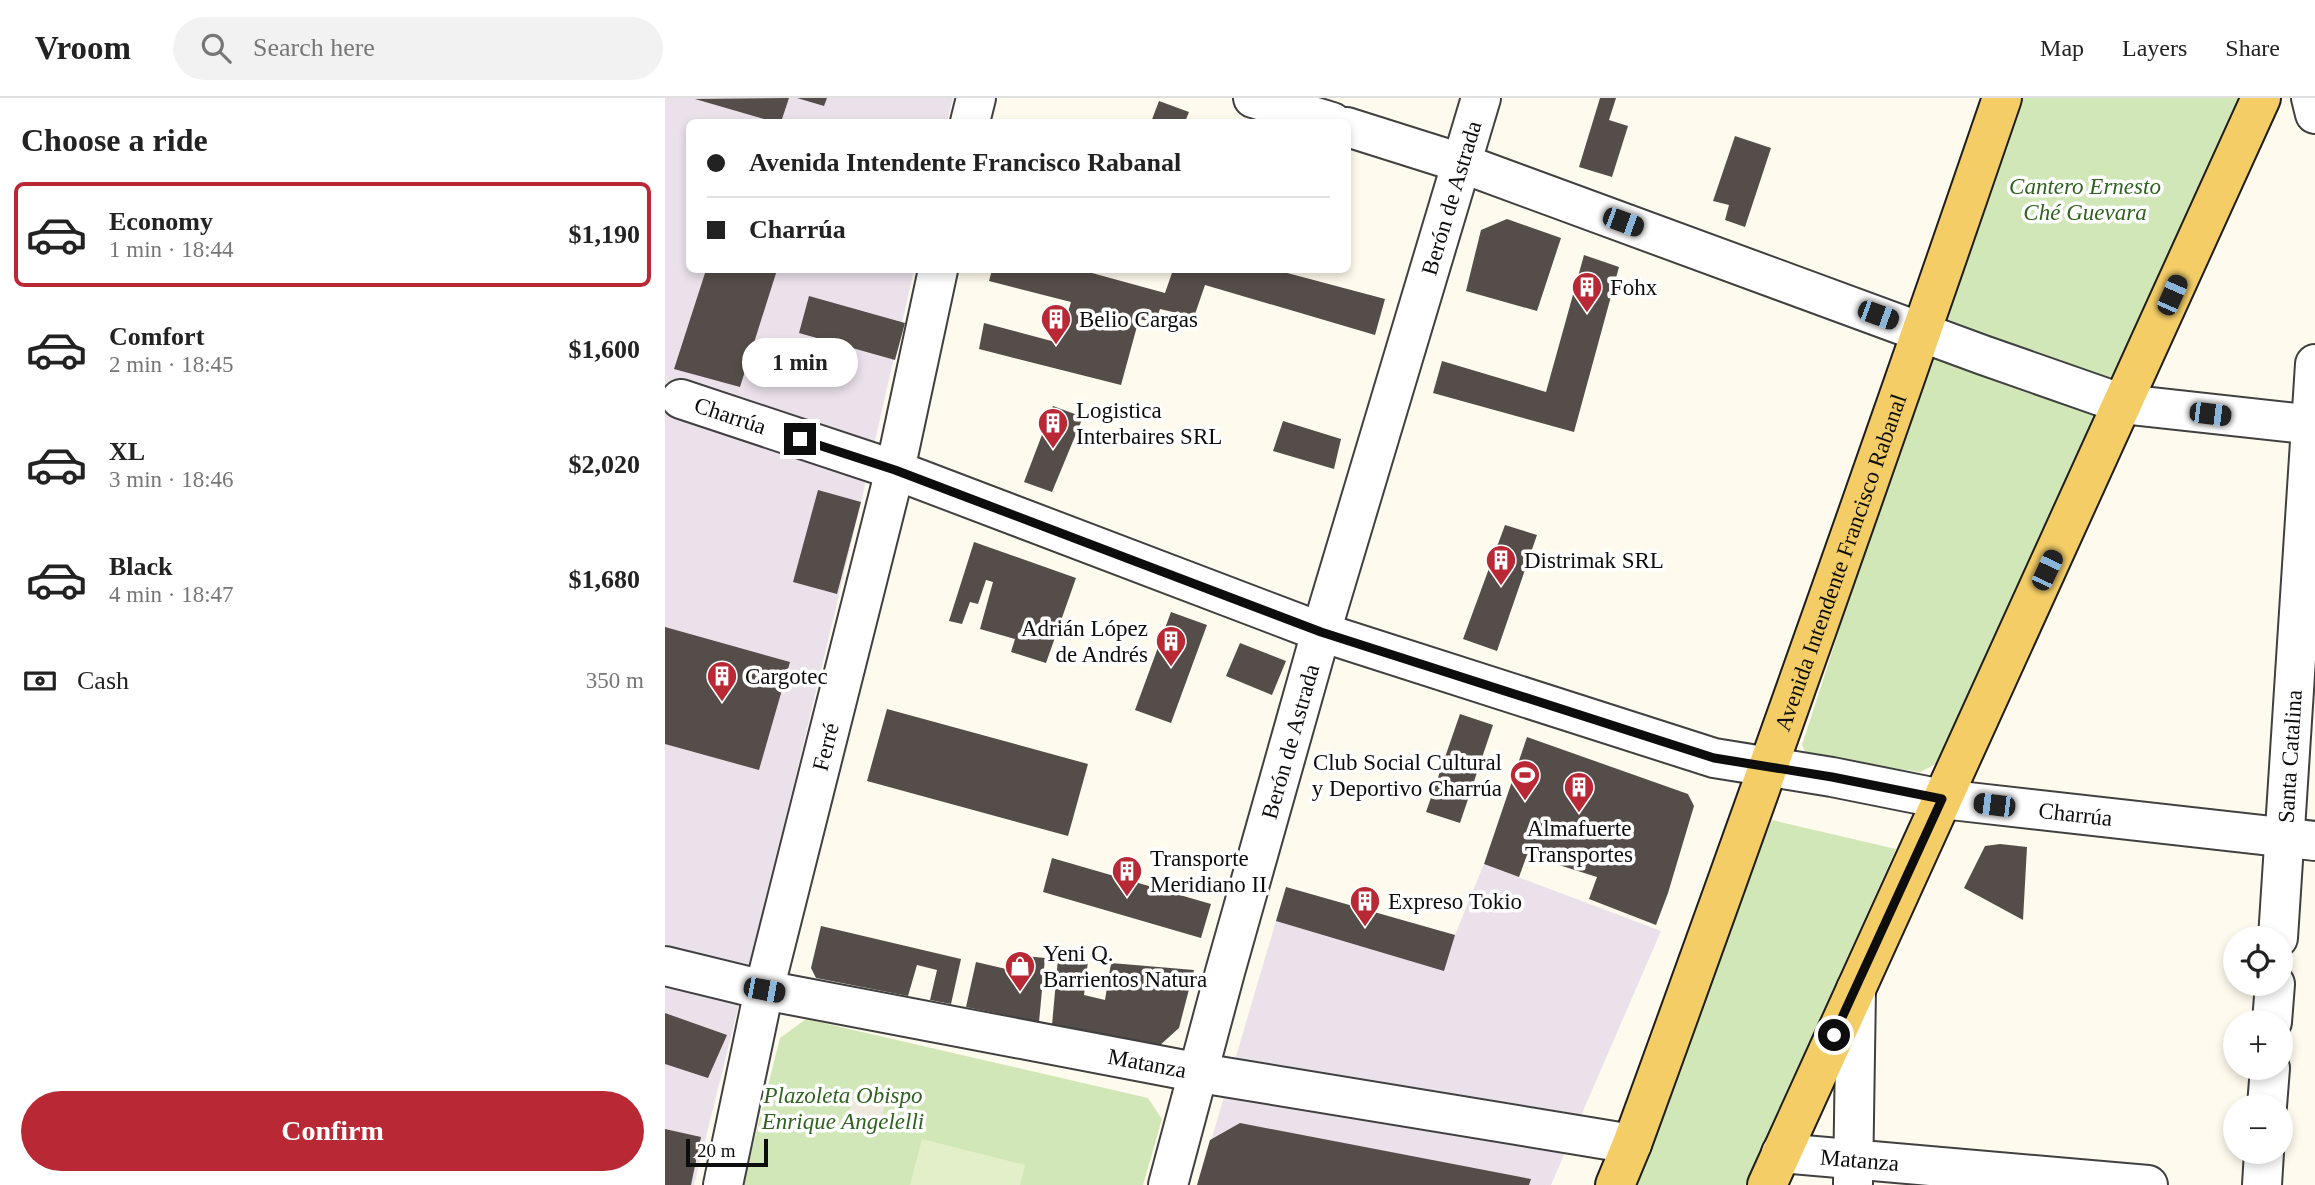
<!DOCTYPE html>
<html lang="en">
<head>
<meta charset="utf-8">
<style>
  body { margin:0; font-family:"Times New Roman",serif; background:#f2f2f2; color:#222; height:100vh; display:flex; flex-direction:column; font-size:26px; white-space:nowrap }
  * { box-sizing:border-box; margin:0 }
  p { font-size:23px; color:#767676 }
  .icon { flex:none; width:38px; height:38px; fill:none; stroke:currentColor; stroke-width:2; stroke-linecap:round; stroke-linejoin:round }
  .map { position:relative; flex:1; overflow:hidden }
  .side { display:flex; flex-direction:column; background:#fff; width:665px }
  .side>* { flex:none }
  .banner { position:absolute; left:21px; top:21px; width:665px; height:154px; border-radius:10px; box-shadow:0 4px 10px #0003; display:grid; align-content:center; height:154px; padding:0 21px; background:#fff }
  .controls { position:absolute; left:1558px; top:828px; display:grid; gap:14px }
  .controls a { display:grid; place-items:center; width:70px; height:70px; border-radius:50%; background:#fff; box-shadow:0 4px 10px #0003; font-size:35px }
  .scale { position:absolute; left:21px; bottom:18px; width:82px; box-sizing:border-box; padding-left:7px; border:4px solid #0d0d0d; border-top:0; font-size:19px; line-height:24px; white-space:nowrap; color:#0d0d0d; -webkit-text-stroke:5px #fff; paint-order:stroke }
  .end { position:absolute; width:32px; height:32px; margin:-16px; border:9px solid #0d0d0d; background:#fff; box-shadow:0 0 0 4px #fff }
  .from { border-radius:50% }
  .bubble { position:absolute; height:49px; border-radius:24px; background:#fff; box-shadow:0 4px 10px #0003; font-size:23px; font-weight:700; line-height:49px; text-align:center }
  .car { position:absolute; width:21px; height:42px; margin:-21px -10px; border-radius:9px; box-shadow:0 0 5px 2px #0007; background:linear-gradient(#222 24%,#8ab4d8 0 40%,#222 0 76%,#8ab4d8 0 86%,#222 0) }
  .banner b { display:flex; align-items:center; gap:24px; height:66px; font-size:26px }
  .banner b+b { border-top:2px solid #e0e0e0 }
  .banner i { width:18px; height:18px; background:#222 }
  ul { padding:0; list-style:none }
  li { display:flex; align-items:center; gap:21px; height:105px; margin:0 14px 10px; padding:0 7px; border:4px solid transparent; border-radius:10px }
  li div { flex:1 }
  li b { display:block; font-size:26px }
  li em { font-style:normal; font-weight:700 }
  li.on { border-color:#b82935 }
  li>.icon { width:63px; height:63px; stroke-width:1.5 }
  h2 { padding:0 21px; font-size:32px; line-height:84px }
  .pay { display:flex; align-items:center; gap:18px; height:77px; padding:0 21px; font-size:26px }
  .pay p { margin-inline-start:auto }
  .primary-button { display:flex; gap:14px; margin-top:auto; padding:14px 21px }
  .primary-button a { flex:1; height:80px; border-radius:42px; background:#b82935; color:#fff; font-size:28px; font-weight:700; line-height:80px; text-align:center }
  header { display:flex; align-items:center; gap:42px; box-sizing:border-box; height:98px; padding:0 35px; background:#fff; border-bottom:2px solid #e0e0e0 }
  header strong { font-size:33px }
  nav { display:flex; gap:38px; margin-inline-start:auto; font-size:24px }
  .search { width:490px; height:63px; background:#f2f2f2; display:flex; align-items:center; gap:18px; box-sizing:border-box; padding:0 24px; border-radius:38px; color:#767676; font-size:26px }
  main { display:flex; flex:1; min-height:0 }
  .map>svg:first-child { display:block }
  .industrial { fill:#eae1eb }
  .green { fill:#d2e7b8 }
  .pitch { fill:#e3efc9 }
  .plaza { fill:#eee8dd }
  .building { fill:#554d49 }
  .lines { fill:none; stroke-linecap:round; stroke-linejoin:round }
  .minor-casing { stroke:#404040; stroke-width:42 }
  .major-casing { stroke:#1e1e1e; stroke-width:42 }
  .minor { stroke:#fff; stroke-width:38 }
  .major { stroke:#f4cd67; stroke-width:38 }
  .route { stroke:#0d0d0d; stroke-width:9 }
  .labels { text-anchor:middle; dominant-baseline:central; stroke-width:7; stroke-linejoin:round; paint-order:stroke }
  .park-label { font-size:23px; font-style:italic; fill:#2f621f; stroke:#fff }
  .street-label { font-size:23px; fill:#0d0d0d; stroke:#fff }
  .poi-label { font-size:23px; fill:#0d0d0d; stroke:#fff; text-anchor:start }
</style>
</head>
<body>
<header>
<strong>Vroom</strong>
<div class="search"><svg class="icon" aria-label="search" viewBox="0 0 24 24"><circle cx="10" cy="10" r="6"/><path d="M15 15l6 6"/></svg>Search here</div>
<nav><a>Map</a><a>Layers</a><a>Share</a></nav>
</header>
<main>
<section class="side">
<h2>Choose a ride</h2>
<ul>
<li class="on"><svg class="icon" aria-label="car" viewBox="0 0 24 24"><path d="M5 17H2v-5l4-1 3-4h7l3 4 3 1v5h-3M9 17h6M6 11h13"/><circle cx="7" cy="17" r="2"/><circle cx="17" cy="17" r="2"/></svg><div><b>Economy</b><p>1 min · 18:44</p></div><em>$1,190</em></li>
<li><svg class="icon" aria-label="car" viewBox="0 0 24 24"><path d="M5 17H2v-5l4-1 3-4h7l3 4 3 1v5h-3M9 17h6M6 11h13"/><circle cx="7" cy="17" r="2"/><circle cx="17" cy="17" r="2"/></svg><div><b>Comfort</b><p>2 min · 18:45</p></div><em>$1,600</em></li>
<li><svg class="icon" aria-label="car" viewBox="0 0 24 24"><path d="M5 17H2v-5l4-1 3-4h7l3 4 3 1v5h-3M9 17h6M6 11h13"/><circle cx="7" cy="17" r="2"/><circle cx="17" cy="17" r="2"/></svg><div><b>XL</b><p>3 min · 18:46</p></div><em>$2,020</em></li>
<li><svg class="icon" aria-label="car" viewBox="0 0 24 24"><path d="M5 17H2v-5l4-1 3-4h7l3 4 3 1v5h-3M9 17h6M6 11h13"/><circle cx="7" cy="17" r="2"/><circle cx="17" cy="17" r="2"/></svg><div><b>Black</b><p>4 min · 18:47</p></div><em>$1,680</em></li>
</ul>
<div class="pay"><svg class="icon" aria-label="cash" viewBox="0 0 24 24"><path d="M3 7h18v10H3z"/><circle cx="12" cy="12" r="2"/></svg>Cash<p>350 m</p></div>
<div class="primary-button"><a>Confirm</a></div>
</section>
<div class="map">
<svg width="1650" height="1087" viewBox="0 0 1650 1087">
  <rect width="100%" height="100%" fill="#fefaed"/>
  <path class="industrial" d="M0 0H288L282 24H24V172H249L196 404 131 677 29 1087H0Z
    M819 766 996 833 886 1087H533L621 789 790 837Z"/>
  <path class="green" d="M1351 0H1575L1271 666 1255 674 1142 658 1137 647 1271 232Z
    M1107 722 1231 751 1080 1087H964Z
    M141 921 483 1000 497 1021 478 1087H78L115 940Z"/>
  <path class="pitch" d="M257 1041 360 1067 355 1087H245Z"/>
  <path class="plaza" d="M188 999 220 1007 211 1038 180 1030Z"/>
  <path class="building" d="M124 0 116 24H109L30 1Z
    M132 0H162L159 8Z
    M935 0H951L944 22 963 28 947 79 914 69Z
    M494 3 524 14 520 24H486Z
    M1070 38 1106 50 1080 129 1060 122 1064 107 1048 103Z
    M842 121 896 140 872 213 801 193 816 132Z
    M919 157 954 169 909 334 768 295 777 263 881 294Z
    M41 172H112L75 289 9 271Z
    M327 172H416L500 195 508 172H611L720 201 710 237 540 187 529 219 495 211 490 225 474 221 456 287 314 251 319 225 394 245 406 204 324 183Z
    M144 198 240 225 230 262 134 235Z
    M388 308 418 319 387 394 359 384Z
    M618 323 676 341 669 371 608 353Z
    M153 392 196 404 172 496 128 484Z
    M840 427 872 437 832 553 798 541Z
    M309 444 411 480 381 565 346 554 350 541 315 531 328 484 321 482 313 506 305 504 297 526 284 523Z
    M506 514 542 527 506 625 470 612Z
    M0 529 125 564 94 672 0 646Z
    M575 545 621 563 607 597 561 578Z
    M222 611 423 666 403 738 202 683Z
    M795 616 828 627 795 725 761 714Z
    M862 639 1023 696 1029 708 1003 795 991 827 924 801 932 779 862 757 854 779 819 766Z
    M1335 746 1362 749 1358 822 1299 790 1320 748Z
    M387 760 546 806 536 840 378 794Z
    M621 789 790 837 779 873 611 823Z
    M156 828 296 861 286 906 265 902 272 872 252 867 243 898 151 880 146 870Z
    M360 858 380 860 374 924 301 909 311 864 354 874Z
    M393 861 423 863 419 897 440 902 446 865 529 872 514 930 494 948 387 927Z
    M0 915 62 937 43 980 0 966Z
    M575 1025 866 1081 864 1087H532L545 1042Z
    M0 1031 36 1039 26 1087H0Z"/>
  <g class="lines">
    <g class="minor-casing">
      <g id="minor">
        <path d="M588 0 667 24"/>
        <path d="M1646 0 1650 16"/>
        <path d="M305 24 311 0"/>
        <path d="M682 29 796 65 1318 257 1458 306 1650 327"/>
        <path id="s1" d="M16 301 230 372 656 534 1049 660 1167 679 1277 701 1650 743"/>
        <path id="s2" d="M1613 840 1650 266"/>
        <path id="s3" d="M0 868 99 892 535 975 967 1046"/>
        <path d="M1607 924 1610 886"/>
        <path d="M1602 1008 1605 970"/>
        <path id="s4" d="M1116 1055 1483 1087"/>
        <path d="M1188 1085 1191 891"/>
        <path id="s5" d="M58 1087 99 892 230 372 273 172"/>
        <path id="s6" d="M503 1087 560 874 656 534 816 0"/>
        <path d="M1597 1087 1599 1054"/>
      </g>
    </g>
    <g class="major-casing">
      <g id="major">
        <path id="s7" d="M950 1087 967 1046C1094 698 1217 350 1337 0"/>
        <path d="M1102 1087 1596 0"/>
      </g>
    </g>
    <use href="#minor" class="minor"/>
    <use href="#major" class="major"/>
  </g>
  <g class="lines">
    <path class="route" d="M135 341 230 372 656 534 1049 660 1167 679 1277 701 1169 937"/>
  </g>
  <defs>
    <g id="building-pin" transform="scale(1.575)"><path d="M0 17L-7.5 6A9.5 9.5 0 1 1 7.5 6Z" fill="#b82935" stroke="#fff"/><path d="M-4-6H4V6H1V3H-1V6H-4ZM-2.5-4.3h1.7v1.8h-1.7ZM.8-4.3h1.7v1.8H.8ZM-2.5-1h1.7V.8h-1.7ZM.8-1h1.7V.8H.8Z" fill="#fff"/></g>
    <g id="stadium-pin" transform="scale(1.575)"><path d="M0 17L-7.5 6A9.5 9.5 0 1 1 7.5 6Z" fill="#b82935" stroke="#fff"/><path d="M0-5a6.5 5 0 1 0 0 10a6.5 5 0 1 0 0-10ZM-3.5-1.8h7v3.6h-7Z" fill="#fff"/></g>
    <g id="shop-pin" transform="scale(1.575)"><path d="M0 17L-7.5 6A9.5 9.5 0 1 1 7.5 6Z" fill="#b82935" stroke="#fff"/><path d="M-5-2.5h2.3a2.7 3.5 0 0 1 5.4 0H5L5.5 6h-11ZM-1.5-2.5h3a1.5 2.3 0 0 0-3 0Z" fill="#fff"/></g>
  </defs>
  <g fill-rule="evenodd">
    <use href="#building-pin" x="922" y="189"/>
    <use href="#building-pin" x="391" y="221"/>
    <use href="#building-pin" x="388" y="325"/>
    <use href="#building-pin" x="836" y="462"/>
    <use href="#building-pin" x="506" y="543"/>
    <use href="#building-pin" x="57" y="578"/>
    <use href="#stadium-pin" x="860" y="677"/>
    <use href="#building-pin" x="914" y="689"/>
    <use href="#building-pin" x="462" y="773"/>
    <use href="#building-pin" x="700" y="803"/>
    <use href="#shop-pin" x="355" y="868"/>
  </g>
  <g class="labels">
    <g class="park-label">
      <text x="1420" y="88">Cantero Ernesto<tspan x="1420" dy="26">Ché Guevara</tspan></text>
      <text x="178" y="997">Plazoleta Obispo<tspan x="178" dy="26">Enrique Angelelli</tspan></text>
    </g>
    <g class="street-label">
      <text stroke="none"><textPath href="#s6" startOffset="1027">Berón de Astrada</textPath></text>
      <text stroke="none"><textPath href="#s1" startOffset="52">Charrúa</textPath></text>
      <text stroke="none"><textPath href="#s7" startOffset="662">Avenida Intendente Francisco Rabanal</textPath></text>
      <text stroke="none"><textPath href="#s6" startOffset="460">Berón de Astrada</textPath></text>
      <text stroke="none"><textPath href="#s5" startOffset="450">Ferré</textPath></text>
      <text stroke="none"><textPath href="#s2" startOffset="182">Santa Catalina</textPath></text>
      <text stroke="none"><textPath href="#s1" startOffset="1460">Charrúa</textPath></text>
      <text stroke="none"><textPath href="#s3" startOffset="492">Matanza</textPath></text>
      <text stroke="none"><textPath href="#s4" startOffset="79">Matanza</textPath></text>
    </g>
    <g class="poi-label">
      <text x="945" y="189">Fohx</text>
      <text x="414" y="221">Belio Cargas</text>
      <text x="411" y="312">Logistica<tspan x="411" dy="26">Interbaires SRL</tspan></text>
      <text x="859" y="462">Distrimak SRL</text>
      <text x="483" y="530" text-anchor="end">Adrián López<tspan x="483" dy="26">de Andrés</tspan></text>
      <text x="80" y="578">Cargotec</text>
      <text x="837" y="664" text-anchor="end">Club Social Cultural<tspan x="837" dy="26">y Deportivo Charrúa</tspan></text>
      <text x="914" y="730" text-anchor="middle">Almafuerte<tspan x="914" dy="26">Transportes</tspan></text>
      <text x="485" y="760">Transporte<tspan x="485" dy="26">Meridiano II</tspan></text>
      <text x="723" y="803">Expreso Tokio</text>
      <text x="378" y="855">Yeni Q.<tspan x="378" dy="26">Barrientos Natura</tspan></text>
    </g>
  </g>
</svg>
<div class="controls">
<a><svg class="icon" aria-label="locate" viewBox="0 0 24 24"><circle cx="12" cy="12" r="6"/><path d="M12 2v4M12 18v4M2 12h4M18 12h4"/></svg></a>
<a>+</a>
<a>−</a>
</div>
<div class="scale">20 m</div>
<i class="end from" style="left:1169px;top:937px"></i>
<i class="end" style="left:135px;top:341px"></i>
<div class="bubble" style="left:77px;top:240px;width:116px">1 min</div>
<i class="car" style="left:958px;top:124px;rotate:110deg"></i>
<i class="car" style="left:1507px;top:197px;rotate:24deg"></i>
<i class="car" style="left:1213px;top:217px;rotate:110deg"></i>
<i class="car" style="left:1545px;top:316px;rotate:97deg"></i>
<i class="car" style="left:1382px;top:472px;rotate:25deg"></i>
<i class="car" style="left:1329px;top:707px;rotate:277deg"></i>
<i class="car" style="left:99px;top:892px;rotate:101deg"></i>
<div class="banner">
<b><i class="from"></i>Avenida Intendente Francisco Rabanal</b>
<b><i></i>Charrúa</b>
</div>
</div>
</main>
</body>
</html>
